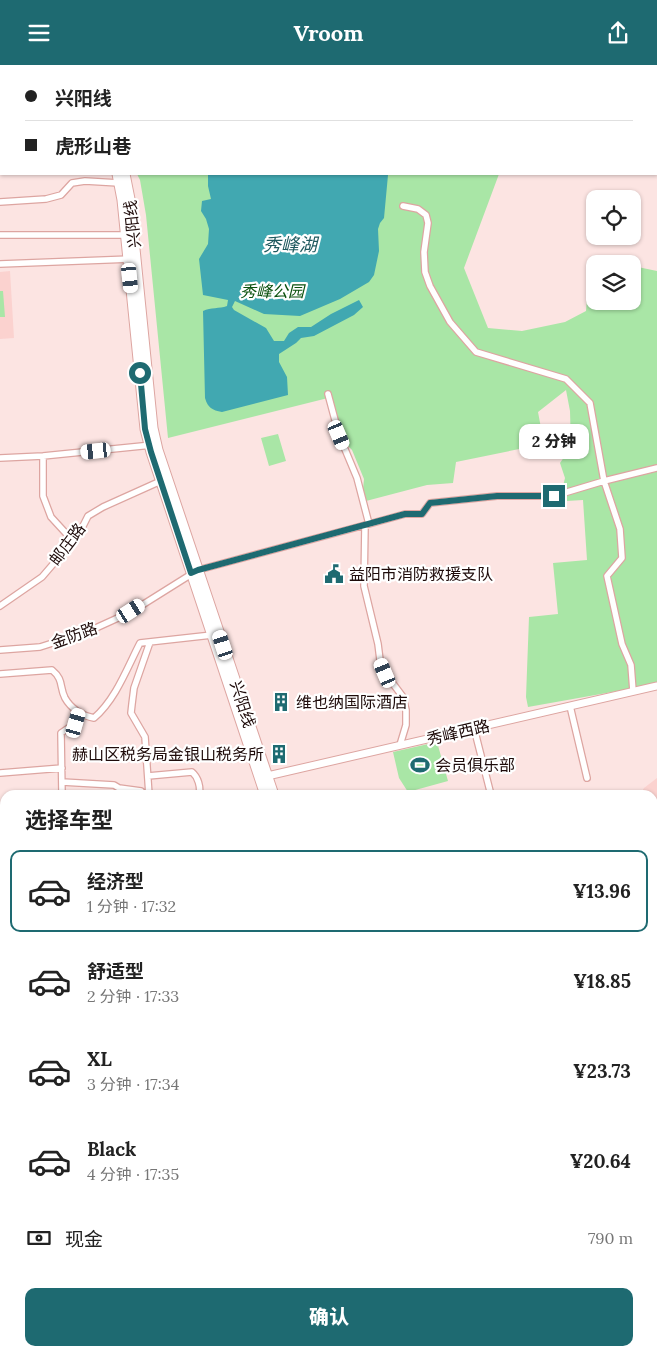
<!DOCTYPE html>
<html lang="zh">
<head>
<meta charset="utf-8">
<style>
  body { margin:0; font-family:Lora,"Noto Sans SC",serif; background:#f2f2f2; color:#222; height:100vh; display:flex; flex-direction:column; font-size:19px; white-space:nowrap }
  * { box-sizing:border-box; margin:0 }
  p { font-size:16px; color:#767676 }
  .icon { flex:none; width:28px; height:28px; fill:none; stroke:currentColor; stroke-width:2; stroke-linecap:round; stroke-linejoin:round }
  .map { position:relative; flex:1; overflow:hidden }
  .details { position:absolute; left:0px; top:725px; width:658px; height:566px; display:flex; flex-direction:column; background:#fff; border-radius:15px 15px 0 0; box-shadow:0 1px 4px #0004 }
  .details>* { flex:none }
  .top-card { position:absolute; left:0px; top:0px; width:658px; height:110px; box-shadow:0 1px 4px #0004; display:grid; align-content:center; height:110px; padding:0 25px; background:#fff }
  .controls { position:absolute; left:586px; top:125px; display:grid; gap:10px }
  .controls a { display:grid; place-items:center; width:55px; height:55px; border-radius:10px; background:#fff; box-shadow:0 1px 4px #0004; font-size:25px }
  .end { position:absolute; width:22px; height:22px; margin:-11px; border:6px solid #1e6a71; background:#fff; box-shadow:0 0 0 2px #fff }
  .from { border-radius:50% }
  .bubble { position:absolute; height:35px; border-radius:10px; background:#fff; box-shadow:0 1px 4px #0004; font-size:16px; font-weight:800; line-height:35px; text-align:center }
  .car { position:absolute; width:15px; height:30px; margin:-15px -8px; border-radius:6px; box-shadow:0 0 4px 1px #0007; background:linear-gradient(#fff 24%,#345 0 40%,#fff 0 76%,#345 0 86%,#fff 0) }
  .top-card b { display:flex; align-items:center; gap:18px; height:48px; font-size:19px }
  .top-card b+b { border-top:1px solid #e0e0e0 }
  .top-card i { width:12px; height:12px; background:#222 }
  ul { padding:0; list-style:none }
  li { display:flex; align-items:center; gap:15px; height:82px; margin:0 10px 8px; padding:0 15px; border:2px solid transparent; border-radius:10px }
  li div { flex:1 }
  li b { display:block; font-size:19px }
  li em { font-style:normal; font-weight:800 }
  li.current { border-color:#1e6a71 }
  li>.icon { width:45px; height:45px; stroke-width:1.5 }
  h2 { padding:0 25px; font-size:22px; line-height:60px }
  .pay { display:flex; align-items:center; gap:12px; height:55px; padding:0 25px; font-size:19px }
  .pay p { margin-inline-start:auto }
  .button { display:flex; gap:10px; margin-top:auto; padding:10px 25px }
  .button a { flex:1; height:58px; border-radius:10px; background:#1e6a71; color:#fff; font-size:20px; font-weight:800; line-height:58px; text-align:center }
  header { display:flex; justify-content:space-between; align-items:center; height:65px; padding:0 25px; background:#1e6a71; color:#fff; font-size:22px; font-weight:800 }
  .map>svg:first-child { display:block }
  .built { fill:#fbd2cf }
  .green { fill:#a9e6a6 }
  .water { fill:#41a8b1 }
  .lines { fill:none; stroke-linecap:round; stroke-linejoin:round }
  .minor-casing { stroke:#dda5a1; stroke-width:8 }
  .tertiary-casing { stroke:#dda5a1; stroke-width:9 }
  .primary-casing { stroke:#dda5a1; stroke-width:11 }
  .trunk-casing { stroke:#dda5a1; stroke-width:11 }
  .minor { stroke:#fff; stroke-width:5.5 }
  .tertiary { stroke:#fff; stroke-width:7 }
  .primary { stroke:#fff; stroke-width:9 }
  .trunk { stroke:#fff; stroke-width:9 }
  .route { stroke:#1e6a71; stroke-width:6 }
  .labels { text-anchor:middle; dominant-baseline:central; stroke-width:4.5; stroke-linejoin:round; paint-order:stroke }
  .street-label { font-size:16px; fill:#1e0b0a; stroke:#fff }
  .park-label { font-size:16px; font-style:italic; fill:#0b510e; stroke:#fff }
  .poi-label { font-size:16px; fill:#1e0b0a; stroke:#fff; text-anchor:start }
  .water-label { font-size:18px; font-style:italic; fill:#1f595e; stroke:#fff }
</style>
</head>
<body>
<header><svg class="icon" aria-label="menu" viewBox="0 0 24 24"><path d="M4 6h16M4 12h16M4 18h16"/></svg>Vroom<svg class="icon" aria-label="share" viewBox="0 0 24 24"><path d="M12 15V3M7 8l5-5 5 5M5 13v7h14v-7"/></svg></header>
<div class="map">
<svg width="657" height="1291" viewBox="0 0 657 1291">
  <rect width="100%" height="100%" fill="#fce4e2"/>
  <path class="built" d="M10 206 14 273 0 274V207Z
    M657 713V770L653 769 652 730H640L644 723Z
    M652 864H657V1085H652Z
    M234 1286H296L294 1291H234Z"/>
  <path class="green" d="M181 0H481V1H181Z
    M137 109H499L464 203 488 263 522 266 565 257 586 246 589 206 599 194 622 199H595V236H632L633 201 657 206V619L528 642 526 632 529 552 558 549 553 498 587 495 583 435 550 437 549 428 562 425 565 413 560 398 571 382 570 346 566 325 538 347 544 379 456 397 453 418 427 420 366 436 363 424 364 414 352 385 344 377 332 332 168 373 146 150 140 115Z
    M0 226H3L5 252H0Z
    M278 369 286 396 269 401 261 373Z
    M437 677 448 716 408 727 399 713 393 687Z"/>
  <path class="water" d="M195 0H386V1H195Z
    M208 109 388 110 384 153 380 158 378 164 379 186 374 210 369 217 340 234 300 251 264 249 235 236 232 242 234 245 266 263 274 276H284L289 268 298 262H311L331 249 359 235 363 242 354 250 314 271 301 273 296 278 279 289V297L287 312 288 330 222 347C212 345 208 343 205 333L203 246C211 242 219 244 227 241L228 235 203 230 199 194 208 179 209 164 206 154 201 146 202 136 211 134 208 121Z"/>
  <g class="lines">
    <g class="minor-casing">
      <path id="minor" d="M0 137 46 134 61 130 72 118 85 116 119 118
        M403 141 418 144 426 150 428 158 424 187 425 207 430 221 450 257 476 287 566 314 590 338 604 416 620 464 622 493 607 511 622 579 631 600 633 626
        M0 170H128
        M0 199 131 194
        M328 329 339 370 357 413 369 459 405 449H422L430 438 497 431H554L604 416 657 403
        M43 391V431L51 452 73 476
        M0 393 43 391 152 380
        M365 460 364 521 378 579 380 595 385 608 403 632 406 645V660L400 680
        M0 541 42 512 79 469 88 451 103 442 163 415
        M0 585 40 582 87 567 131 547 198 505 369 459
        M0 609 52 605C64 615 59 621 65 633 71 644 83 651 94 653 116 634 127 603 140 578L212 570
        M570 641 587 713
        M474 663 491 730
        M0 708 62 703
        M148 711 192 707C198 712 201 722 199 730
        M62 717 114 720 119 723 141 726
        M62 730 61 668 76 658 79 647
        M149 730 145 672 131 648 132 639 134 623 150 577
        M0 802 5 818
        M0 829 5 830
        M0 991 5 988
        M0 1231 5 1237
        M652 1249H657
        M0 1266 5 1263
        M509 1286V1291
        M632 1286 636 1291"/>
    </g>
    <g class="tertiary-casing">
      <path id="tertiary" d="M263 712 657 621
        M0 1134 5 1128"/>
    </g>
    <g class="primary-casing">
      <path id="primary" d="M0 1095H5
        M652 1098 657 1099
        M0 1104H5
        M652 1110H657"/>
    </g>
    <g class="trunk-casing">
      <path id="trunk" d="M45 0 46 1
        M54 0 55 1
        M117 109 122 135 145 364 151 387 265 730
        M125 109 130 134 153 363 158 385 274 730
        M372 1291V1286
        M385 1291V1286"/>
    </g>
    <use href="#minor" class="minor"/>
    <use href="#tertiary" class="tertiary"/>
    <use href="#primary" class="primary"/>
    <use href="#trunk" class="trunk"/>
  </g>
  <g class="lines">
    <path class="route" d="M140 308 145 364 151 387 191 508 198 505 405 449H422L430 438 497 431H554"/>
  </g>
  <defs>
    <g id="civic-bare" transform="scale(1.5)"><path d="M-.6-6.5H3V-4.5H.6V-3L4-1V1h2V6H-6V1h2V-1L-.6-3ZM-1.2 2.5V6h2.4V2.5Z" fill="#1e6a71" stroke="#fff" stroke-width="2.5" paint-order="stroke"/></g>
    <g id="building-bare" transform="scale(1.5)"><path d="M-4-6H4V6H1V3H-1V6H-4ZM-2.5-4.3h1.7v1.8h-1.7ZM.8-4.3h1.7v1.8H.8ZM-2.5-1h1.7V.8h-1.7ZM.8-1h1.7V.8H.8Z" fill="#1e6a71" stroke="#fff" stroke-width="2.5" paint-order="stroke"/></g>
    <g id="stadium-bare" transform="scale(1.5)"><path d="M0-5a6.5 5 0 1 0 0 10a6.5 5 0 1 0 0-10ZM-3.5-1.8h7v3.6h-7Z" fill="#1e6a71" stroke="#fff" stroke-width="2.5" paint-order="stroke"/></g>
  </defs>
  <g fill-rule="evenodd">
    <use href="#civic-bare" x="334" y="509"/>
    <use href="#building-bare" x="281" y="637"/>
    <use href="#building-bare" x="279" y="689"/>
    <use href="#stadium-bare" x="420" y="700"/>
  </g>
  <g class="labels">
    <g class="street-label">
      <text transform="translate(132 159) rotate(-96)">兴阳线</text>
      <text transform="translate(67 479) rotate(-53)">邮庄路</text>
      <text transform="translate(74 570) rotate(-20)">金防路</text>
      <text transform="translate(243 639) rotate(72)">兴阳线</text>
      <text transform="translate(458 667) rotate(-13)">秀峰西路</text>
    </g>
    <g class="park-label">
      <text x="272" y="226">秀峰公园</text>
    </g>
    <g class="poi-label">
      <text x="349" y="509">益阳市消防救援支队</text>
      <text x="296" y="637">维也纳国际酒店</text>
      <text x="264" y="689" text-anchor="end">赫山区税务局金银山税务所</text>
      <text x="435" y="700">会员俱乐部</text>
    </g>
    <g class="water-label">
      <text x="290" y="179">秀峰湖</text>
    </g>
  </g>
</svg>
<div class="controls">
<a><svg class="icon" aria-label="locate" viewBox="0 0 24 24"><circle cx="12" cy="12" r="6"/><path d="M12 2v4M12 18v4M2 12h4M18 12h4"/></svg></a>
<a><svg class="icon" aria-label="layers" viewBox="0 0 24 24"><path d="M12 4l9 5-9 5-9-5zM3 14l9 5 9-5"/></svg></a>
</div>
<i class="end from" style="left:140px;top:308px"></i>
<i class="end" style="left:554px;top:431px"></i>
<div class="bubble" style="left:519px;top:359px;width:70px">2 分钟</div>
<i class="car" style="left:130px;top:213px;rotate:174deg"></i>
<i class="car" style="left:339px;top:370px;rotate:157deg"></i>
<i class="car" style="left:96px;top:386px;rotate:264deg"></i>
<i class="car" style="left:131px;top:546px;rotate:57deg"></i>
<i class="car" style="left:223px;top:580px;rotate:342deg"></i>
<i class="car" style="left:385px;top:608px;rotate:337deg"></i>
<i class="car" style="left:76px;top:658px;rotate:16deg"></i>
<div class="top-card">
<b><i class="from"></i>兴阳线</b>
<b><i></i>虎形山巷</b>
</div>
<section class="details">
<h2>选择车型</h2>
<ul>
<li class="current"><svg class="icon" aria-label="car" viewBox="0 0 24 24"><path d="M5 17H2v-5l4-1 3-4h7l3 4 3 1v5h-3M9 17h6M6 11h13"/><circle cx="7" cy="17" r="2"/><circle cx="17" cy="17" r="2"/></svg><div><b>经济型</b><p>1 分钟 · 17:32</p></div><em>¥13.96</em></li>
<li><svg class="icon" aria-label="car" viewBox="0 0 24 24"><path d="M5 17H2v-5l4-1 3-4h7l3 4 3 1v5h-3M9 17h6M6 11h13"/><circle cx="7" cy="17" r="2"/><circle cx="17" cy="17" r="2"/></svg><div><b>舒适型</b><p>2 分钟 · 17:33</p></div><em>¥18.85</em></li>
<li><svg class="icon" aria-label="car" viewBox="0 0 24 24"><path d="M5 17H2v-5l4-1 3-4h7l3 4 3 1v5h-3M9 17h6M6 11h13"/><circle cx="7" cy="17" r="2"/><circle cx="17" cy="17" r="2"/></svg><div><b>XL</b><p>3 分钟 · 17:34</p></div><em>¥23.73</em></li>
<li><svg class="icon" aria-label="car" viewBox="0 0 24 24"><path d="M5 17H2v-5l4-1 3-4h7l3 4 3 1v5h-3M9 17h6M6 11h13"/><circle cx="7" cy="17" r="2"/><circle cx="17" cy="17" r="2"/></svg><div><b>Black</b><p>4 分钟 · 17:35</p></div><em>¥20.64</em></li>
</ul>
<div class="pay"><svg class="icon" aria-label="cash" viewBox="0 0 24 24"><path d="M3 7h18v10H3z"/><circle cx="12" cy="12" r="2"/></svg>现金<p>790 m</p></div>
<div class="button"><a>确认</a></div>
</section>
</div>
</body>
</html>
